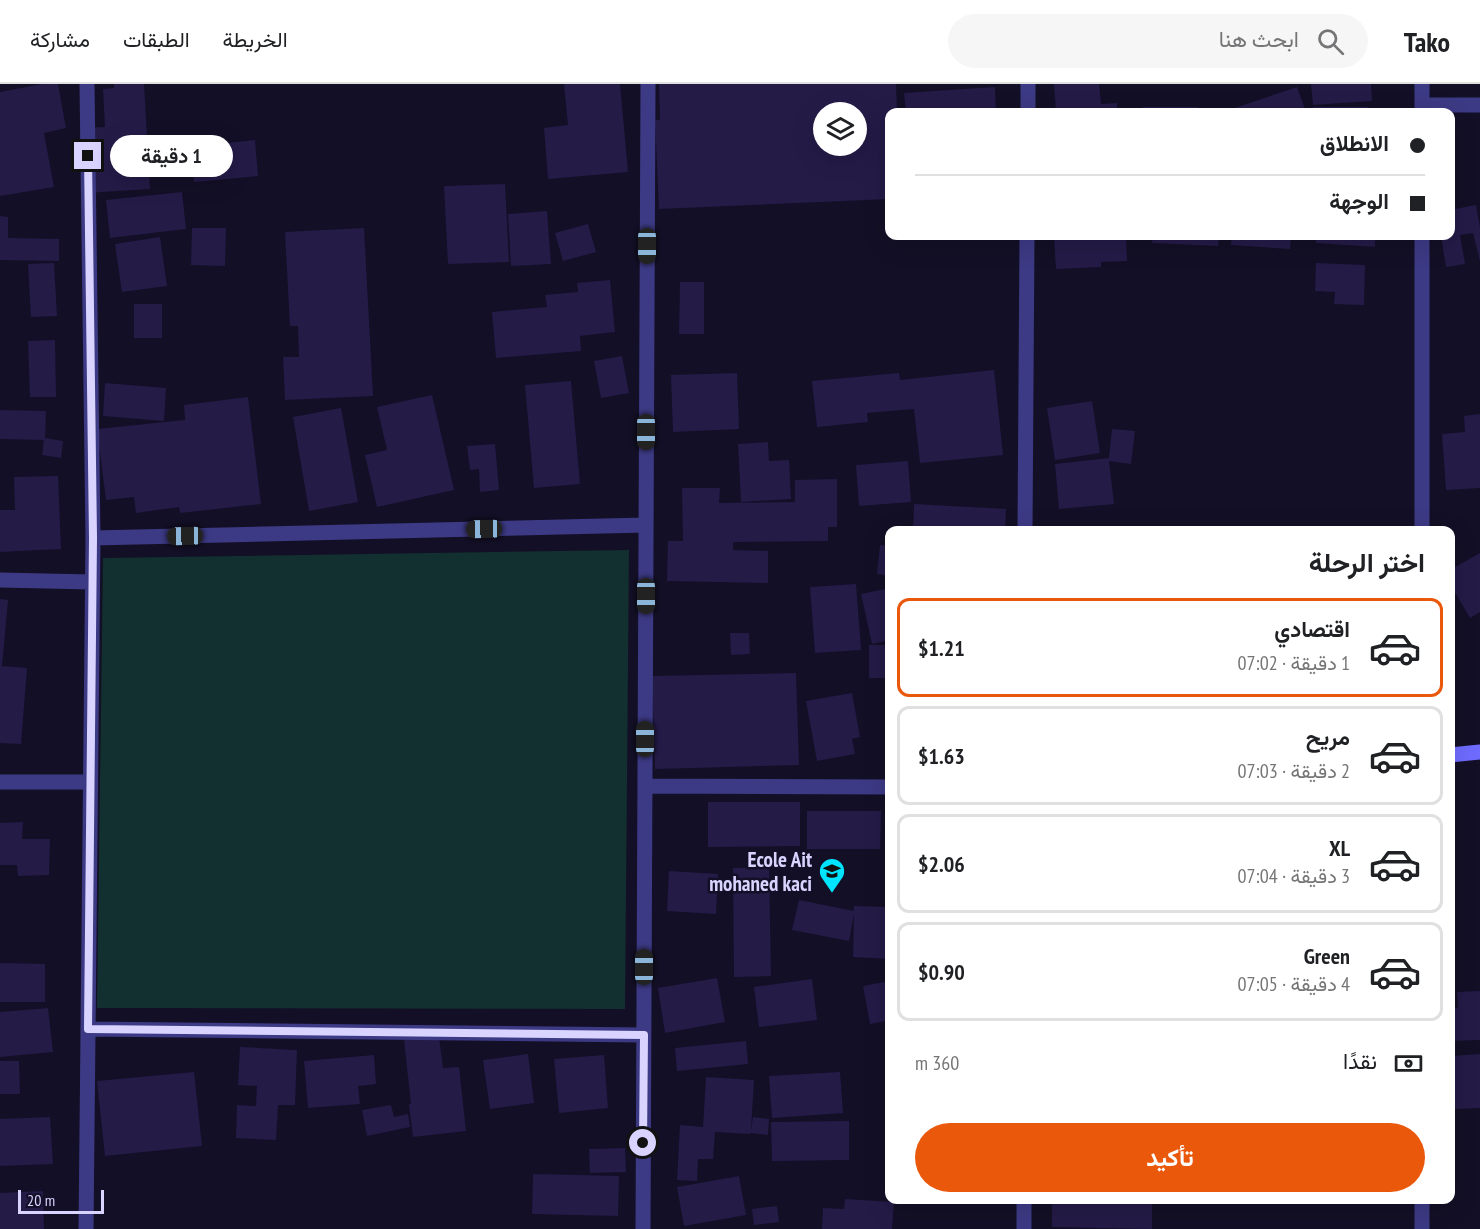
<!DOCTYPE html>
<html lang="ar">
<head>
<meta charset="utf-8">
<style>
  body { margin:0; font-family:"PT Sans Narrow",Vazirmatn,sans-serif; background:#f6f6f6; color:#202124; direction:rtl; height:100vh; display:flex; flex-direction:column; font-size:22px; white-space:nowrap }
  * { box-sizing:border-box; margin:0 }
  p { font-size:20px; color:#757577 }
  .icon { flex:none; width:33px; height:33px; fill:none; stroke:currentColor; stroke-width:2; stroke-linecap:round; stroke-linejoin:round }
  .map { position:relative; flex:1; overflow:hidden; direction:ltr }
  .panel { position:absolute; left:885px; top:442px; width:570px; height:678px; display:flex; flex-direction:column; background:#fff; border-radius:12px; box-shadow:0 6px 24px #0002; direction:rtl }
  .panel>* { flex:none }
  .top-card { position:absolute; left:885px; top:24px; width:570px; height:132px; border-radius:12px; box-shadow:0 6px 24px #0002; direction:rtl; display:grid; align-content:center; height:132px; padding:0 30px; background:#fff }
  .tools { position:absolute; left:813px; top:18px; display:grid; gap:12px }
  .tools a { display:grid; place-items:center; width:54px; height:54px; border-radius:50%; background:#fff; box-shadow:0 6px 24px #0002; font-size:30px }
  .scale { position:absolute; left:18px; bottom:15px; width:86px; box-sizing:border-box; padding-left:6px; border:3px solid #d9d4ff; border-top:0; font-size:16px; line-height:21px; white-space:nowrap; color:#d9d4ff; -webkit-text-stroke:4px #130f26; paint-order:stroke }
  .end { position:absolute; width:27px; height:27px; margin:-14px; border:8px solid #d9d4ff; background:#111; box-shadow:0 0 0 3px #111 }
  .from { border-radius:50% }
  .bubble { position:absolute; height:42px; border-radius:21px; background:#fff; box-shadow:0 6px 24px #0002; font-size:20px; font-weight:700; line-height:42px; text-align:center; direction:rtl }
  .car { position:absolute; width:18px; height:36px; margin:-18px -9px; border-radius:8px; box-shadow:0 0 4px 2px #0007; background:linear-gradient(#222 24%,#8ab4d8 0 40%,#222 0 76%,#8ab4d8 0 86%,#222 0) }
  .top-card b { display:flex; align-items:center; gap:21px; height:57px; font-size:22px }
  .top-card b+b { border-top:2px solid #e0e0e0 }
  .top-card i { width:15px; height:15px; background:#202124 }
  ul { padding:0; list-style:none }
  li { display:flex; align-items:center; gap:18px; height:99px; margin:0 12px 9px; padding:0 18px; border:3px solid #e0e0e0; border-radius:12px }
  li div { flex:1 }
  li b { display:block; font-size:22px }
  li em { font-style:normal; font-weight:700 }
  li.active { border-color:#ea580c }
  li>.icon { width:54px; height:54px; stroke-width:1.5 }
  h2 { padding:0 30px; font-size:27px; line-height:72px }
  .pay { display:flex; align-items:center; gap:15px; height:66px; padding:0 30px; font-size:22px }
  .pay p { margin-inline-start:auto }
  .action { display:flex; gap:12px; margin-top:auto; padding:12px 30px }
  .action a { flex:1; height:69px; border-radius:36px; background:#ea580c; color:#fff; font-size:24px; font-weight:700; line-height:69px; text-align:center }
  header { display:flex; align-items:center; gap:36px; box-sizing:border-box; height:84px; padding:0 30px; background:#fff; border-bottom:2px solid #e0e0e0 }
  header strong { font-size:28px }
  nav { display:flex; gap:33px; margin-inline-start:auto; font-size:21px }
  .search { width:420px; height:54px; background:#f6f6f6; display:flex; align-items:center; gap:15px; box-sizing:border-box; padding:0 21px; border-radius:33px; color:#757577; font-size:22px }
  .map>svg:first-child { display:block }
  .green { fill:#12302f }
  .building { fill:#241b47; fill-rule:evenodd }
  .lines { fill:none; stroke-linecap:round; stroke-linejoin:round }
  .street { stroke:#3d3a85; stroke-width:15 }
  .secondary { stroke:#6f6bff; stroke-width:15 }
  .route { stroke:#d9d4ff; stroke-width:8 }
  .labels { text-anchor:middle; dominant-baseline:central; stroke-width:5; stroke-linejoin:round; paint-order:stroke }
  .poi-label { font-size:21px; font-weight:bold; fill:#d9d4ff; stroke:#130f26; text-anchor:end }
</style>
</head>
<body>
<header>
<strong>Tako</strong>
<div class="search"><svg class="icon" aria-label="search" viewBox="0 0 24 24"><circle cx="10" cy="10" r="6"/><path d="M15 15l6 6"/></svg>ابحث هنا</div>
<nav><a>الخريطة</a><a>الطبقات</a><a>مشاركة</a></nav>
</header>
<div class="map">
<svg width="1480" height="1145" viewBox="0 0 1480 1145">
  <rect width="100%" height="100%" fill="#130f26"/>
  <path class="green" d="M629 466 625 925 97 924 103 474Z"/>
  <path class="building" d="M42 0H58L66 44 44 49 54 103 0 112V8Z
    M114 0H144L150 105 87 109 83 44 105 43 103 5 114 4Z
    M564 0H620L628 88 548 95 544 44 568 41Z
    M659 0H896L897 28H890V115L659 125 655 36H660ZM824 28H856V62H824Z
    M1054 0H1099L1101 20 1117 19V28H1056Z
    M1311 0H1371L1372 17 1313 21Z
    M995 3 996 28H906L904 9Z
    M1297 3 1306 28H1223Z
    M1143 23H1198V28H1143Z
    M1313 23H1368V28H1313Z
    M255 56 258 92 194 98 190 63Z
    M505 100 509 178 448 180 444 102Z
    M182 108 186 145 110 154 106 116Z
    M1476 121 1480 144V177L1473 149 1460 151 1465 180 1446 183 1441 152H1450V126Z
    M547 127 551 180 511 182 508 130Z
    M0 132 8 133V154L59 155V177L0 176Z
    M588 140 596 168 563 177 555 149Z
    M192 144H226L225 182 191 181Z
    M364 144 373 312 285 316 283 273H299L298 242H290L285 148Z
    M1054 152H1126L1127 177 1101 178V183L1056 185Z
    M1153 152H1219L1218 162 1152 159Z
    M1232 152H1291L1290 165 1231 161Z
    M1316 152H1375V163L1316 159Z
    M160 153 167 202 122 208 115 160Z
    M54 179 57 232 31 233 28 180Z
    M1316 179 1365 181 1364 221 1334 220 1335 208 1315 207Z
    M610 196 615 248 580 252 581 267 496 274 492 228 547 223 545 211 578 208 577 199Z
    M680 198H704V250H679Z
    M134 220H162V254H134Z
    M55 256 56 313H30L28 257Z
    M622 272 629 309 601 314 594 277Z
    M994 286 1003 371 920 379 914 325 867 329 868 338 817 343 812 297 899 289 900 296Z
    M737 289 739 345 673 348 671 291Z
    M571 297 580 400 534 404 525 301Z
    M105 299 166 304 164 337 103 332Z
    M432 311 454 406 377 423 365 371 387 366 377 323Z
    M248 313 261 420 180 429 179 423 136 429 134 413 106 416 97 345 185 336 184 321Z
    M1092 317 1100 369 1055 376 1047 324Z
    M341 324 358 418 309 427 293 333Z
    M0 326 46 327 45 354 63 357 61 374 42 371 44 356 0 355Z
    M1480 330V404L1446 406 1442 350 1465 348 1464 332Z
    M1112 345 1135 347 1131 380 1109 377 1114 420 1059 425 1055 380 1109 374Z
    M768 358 769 377 789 376 791 415 741 418 738 360Z
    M495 360 499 406 480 408 479 385 470 386 467 362Z
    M908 377 911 418 859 422 856 381Z
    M58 392 61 465 0 468V426H15L14 393Z
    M837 395V443H828V457L733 458V466L768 467V499L667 497 668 457H683L682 404H720L719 419 795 418V396Z
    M914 420 1006 425 1005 447H913Z
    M880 461 890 462V492L877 490Z
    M1480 469V528L1470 534 1450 500V486Z
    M856 500 861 566 815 569 810 503Z
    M890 504V556L872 560 861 510Z
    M0 515 8 516 2 582 27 584 21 660 0 659Z
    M730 549H749L750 570 731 571Z
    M869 561H890V594H869Z
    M796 589 799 681 655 685 652 592Z
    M852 609 860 653 852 655 855 670 817 677 806 617Z
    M708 718H800V762L708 763Z
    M807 727H881L880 765H807Z
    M23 738 22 755H50L49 791 18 792 17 781H0V739Z
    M769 783 771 892 734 893 733 784Z
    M669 787 718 790 716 830 667 827Z
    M799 816 854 827V822L890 823V875L853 873 854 830 849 857 792 846Z
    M0 879 45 880V918H0Z
    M717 894 725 938 665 949 658 904Z
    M812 895 817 936 759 943 754 903Z
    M890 897V936L870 940 863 902Z
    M1480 907V956L1450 957V924H1458L1457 908Z
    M48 924 53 968 0 973V928Z
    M439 953 443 984 459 983 466 1047 413 1053 409 1020H411L404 956Z
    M746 957 748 980 677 987 675 964Z
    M240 963 297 966 295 1021H278L276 1056 236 1054 237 1021 256 1022 257 1002 238 1001Z
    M528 970 534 1019 490 1025 483 976Z
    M1480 970V1024L1455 1025 1451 972Z
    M374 971 376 1000 358 1002 360 1020 308 1024 304 977Z
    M604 971 608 1024 559 1029 554 975Z
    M0 977H19L20 1010H0Z
    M194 988 202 1062 105 1072 97 997Z
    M840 988 843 1029 772 1034 769 992Z
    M706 993 754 996 751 1046 753 1033 769 1035 768 1051 751 1049 750 1050 715 1048 713 1075H698L697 1097 677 1096 680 1041 703 1043Z
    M391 1021 394 1033 408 1030 410 1043 367 1052 362 1026Z
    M50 1033 53 1080 0 1082V1035Z
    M849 1037V1076L772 1077 771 1038Z
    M625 1064 626 1088 590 1089 589 1065Z
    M533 1090 619 1092 618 1132 532 1130Z
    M739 1092 746 1131 684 1142 677 1103Z
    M43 1107 44 1145H0V1109Z
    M845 1115 894 1118 892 1145H822L823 1124 844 1125Z
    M1052 1116H1152V1145L1052 1143Z
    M777 1122 779 1138 754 1141 752 1125Z"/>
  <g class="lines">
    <path class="street" d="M1422 0V28
      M1422 21H1480
      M1028 28V0
      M1422 152V447
      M1025 447 1027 152
      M93 454 646 441
      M0 496 92 498
      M0 698H90
      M645 702 890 703
      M88 945 644 951
      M1024 1116V1145
      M86 1145 93 454 87 0
      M643 1145 648 0
      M1422 1145V1116"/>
    <path class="secondary" d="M1450 671 1480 668"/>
  </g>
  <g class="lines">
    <path class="route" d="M88 72 93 454 88 945 644 951 643 1059"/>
  </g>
  <defs>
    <g id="school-pin" transform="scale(1.35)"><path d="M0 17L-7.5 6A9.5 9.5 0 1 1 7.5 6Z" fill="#00e5ff" stroke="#130f26"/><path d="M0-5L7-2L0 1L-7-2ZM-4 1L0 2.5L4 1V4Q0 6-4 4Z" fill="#111"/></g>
  </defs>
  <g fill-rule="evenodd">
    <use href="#school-pin" x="832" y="787"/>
  </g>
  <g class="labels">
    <g class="poi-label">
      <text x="812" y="775">Ecole Ait<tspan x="812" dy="24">mohaned kaci</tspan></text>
    </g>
  </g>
</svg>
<div class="tools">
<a><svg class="icon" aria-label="layers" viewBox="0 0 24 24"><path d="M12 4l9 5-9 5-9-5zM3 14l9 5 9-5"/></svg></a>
</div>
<div class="scale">20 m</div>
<i class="end from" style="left:643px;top:1059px"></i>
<i class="end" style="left:88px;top:72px"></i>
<div class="bubble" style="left:110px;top:51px;width:123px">1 دقيقة</div>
<i class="car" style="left:647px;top:162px;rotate:180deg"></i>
<i class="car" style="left:646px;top:348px;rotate:180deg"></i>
<i class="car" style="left:484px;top:445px;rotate:269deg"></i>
<i class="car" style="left:185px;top:452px;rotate:269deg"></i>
<i class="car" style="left:646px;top:512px;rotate:180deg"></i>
<i class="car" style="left:645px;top:655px;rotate:0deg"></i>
<i class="car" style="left:644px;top:883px;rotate:0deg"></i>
<div class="top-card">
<b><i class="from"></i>الانطلاق</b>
<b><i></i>الوجهة</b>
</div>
<section class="panel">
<h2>اختر الرحلة</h2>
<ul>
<li class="active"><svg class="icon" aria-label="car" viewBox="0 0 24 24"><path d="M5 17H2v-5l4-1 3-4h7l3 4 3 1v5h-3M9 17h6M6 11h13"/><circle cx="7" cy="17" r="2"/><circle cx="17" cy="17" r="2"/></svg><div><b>اقتصادي</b><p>1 دقيقة · 07:02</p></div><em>$1.21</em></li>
<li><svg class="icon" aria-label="car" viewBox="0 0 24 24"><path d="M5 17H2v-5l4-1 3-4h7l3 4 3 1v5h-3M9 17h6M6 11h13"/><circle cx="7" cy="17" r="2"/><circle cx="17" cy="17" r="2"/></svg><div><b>مريح</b><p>2 دقيقة · 07:03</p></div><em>$1.63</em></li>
<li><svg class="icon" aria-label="car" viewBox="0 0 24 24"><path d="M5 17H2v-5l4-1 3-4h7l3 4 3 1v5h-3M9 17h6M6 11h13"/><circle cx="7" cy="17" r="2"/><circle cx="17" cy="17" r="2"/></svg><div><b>XL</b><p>3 دقيقة · 07:04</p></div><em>$2.06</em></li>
<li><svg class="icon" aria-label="car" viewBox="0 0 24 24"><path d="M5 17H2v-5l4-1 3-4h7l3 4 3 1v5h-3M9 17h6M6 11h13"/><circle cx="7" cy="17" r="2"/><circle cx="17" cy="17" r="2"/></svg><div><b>Green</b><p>4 دقيقة · 07:05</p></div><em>$0.90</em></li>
</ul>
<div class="pay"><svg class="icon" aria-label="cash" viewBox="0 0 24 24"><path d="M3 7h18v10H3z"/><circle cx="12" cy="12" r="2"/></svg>نقدًا<p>360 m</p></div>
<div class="action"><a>تأكيد</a></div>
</section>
</div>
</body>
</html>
